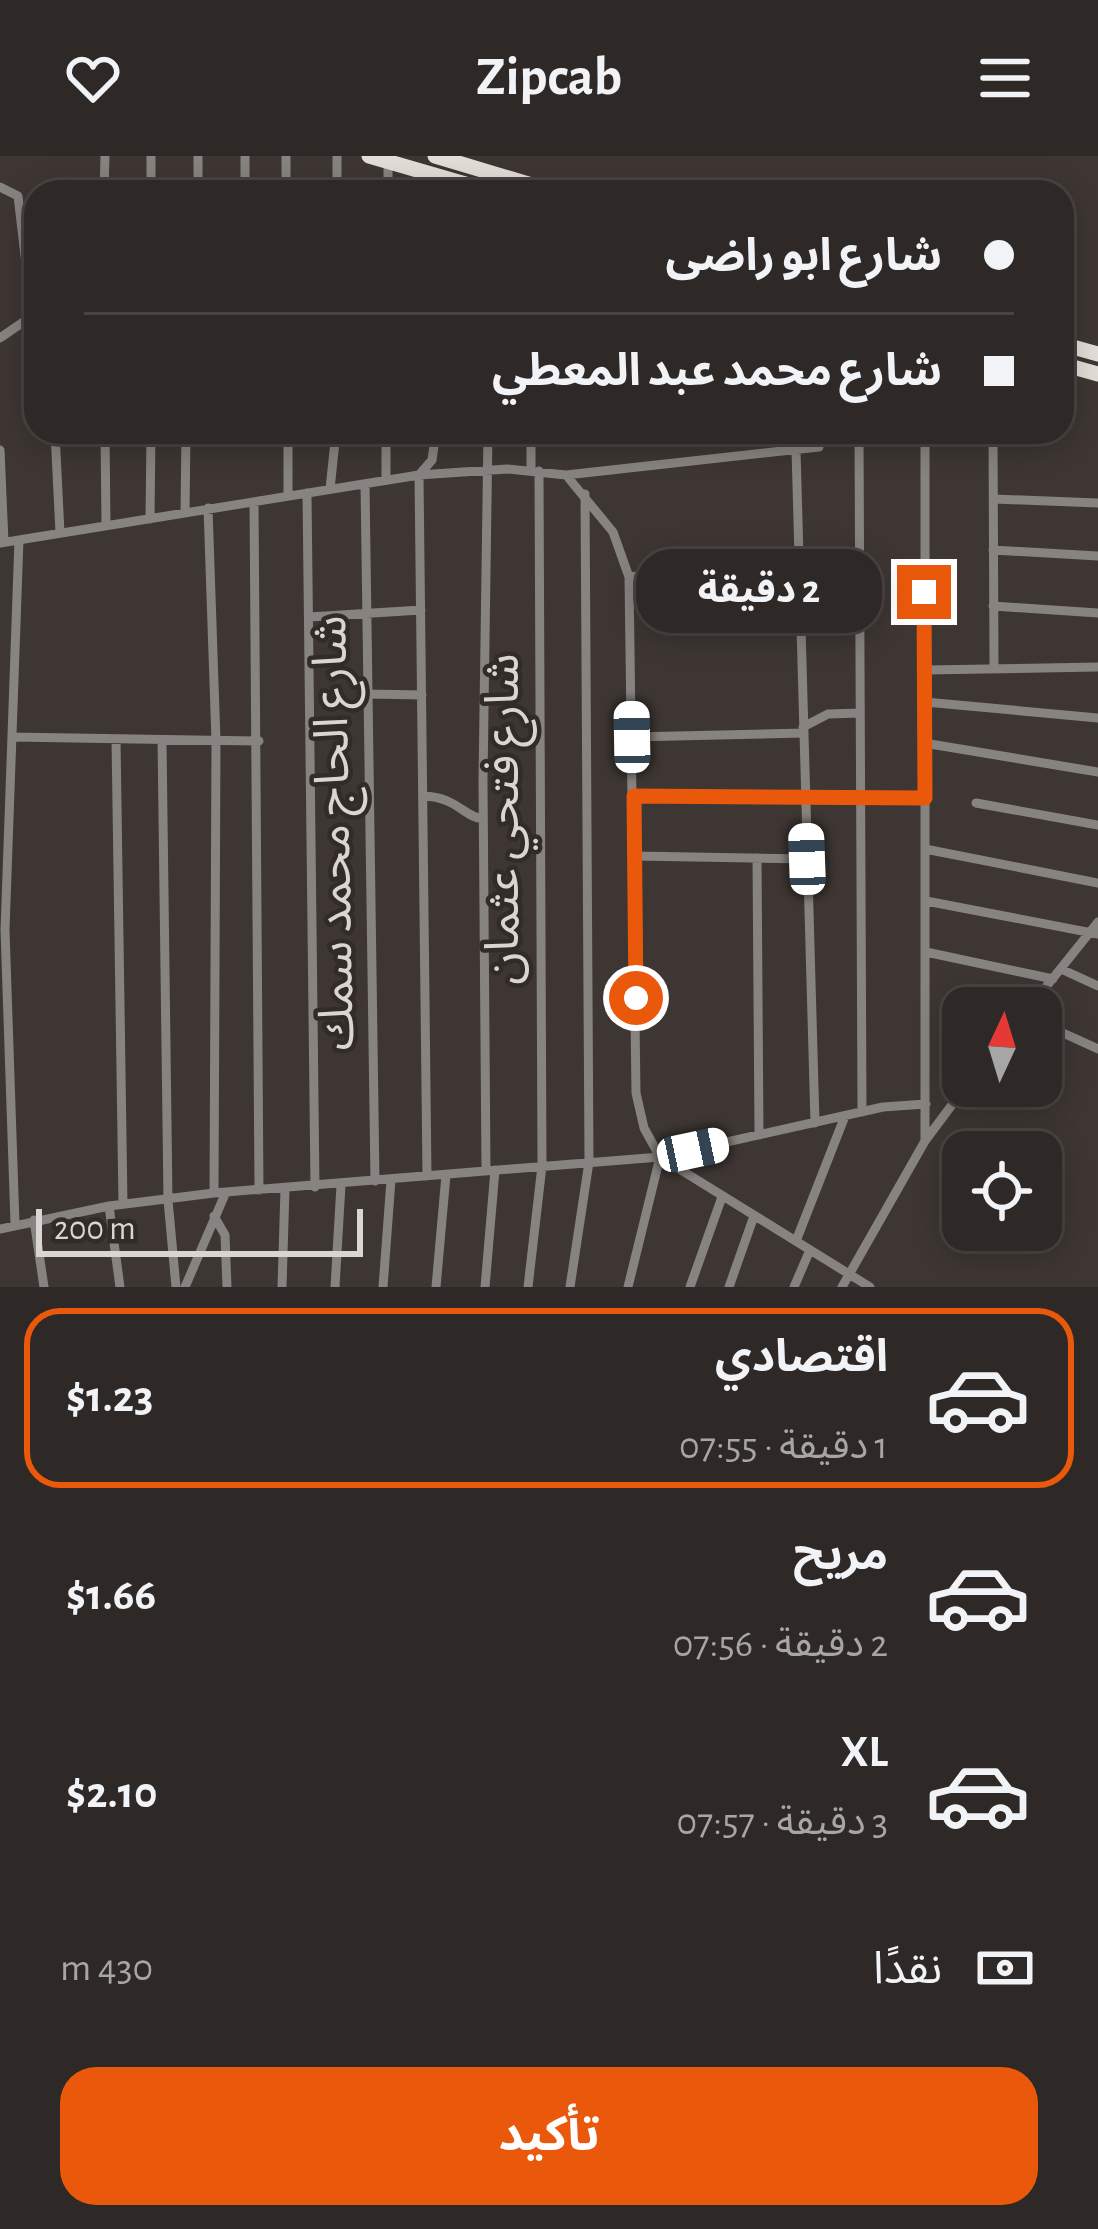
<!DOCTYPE html>
<html lang="ar">
<head>
<meta charset="utf-8">
<style>
  body { margin:0; font-family:"Alegreya Sans","Noto Sans Arabic",sans-serif; background:#3a3432; color:#f1f3f6; direction:rtl; height:100vh; display:flex; flex-direction:column; font-size:45px; white-space:nowrap }
  * { box-sizing:border-box; margin:0 }
  p { font-size:39px; color:#a7a6a7 }
  .icon { flex:none; width:66px; height:66px; fill:none; stroke:currentColor; stroke-width:2; stroke-linecap:round; stroke-linejoin:round }
  .map { position:relative; height:1131px; overflow:hidden; direction:ltr }
  .side { display:flex; flex-direction:column; background:#2e2826; flex:1 }
  .side>* { flex:none }
  .banner { position:absolute; left:24px; top:24px; width:1050px; height:264px; border-radius:36px; box-shadow:0 6px 30px #0003,0 0 0 3px #494443; direction:rtl; display:grid; align-content:center; height:264px; padding:0 60px; background:#2e2826 }
  .needle { width:78px; rotate:4deg }
  .fabs { position:absolute; left:942px; top:831px; display:grid; gap:24px }
  .fabs a { display:grid; place-items:center; width:120px; height:120px; border-radius:24px; background:#2e2826; box-shadow:0 6px 30px #0003,0 0 0 3px #494443; font-size:60px }
  .scale { position:absolute; left:36px; bottom:30px; width:327px; box-sizing:border-box; padding-left:12px; border:6px solid #d9d5d3; border-top:0; font-size:33px; line-height:42px; white-space:nowrap; color:#d9d5d3; -webkit-text-stroke:9px #322c28; paint-order:stroke }
  .end { position:absolute; width:54px; height:54px; margin:-27px; border:15px solid #ea580c; background:#fff; box-shadow:0 0 0 6px #fff }
  .from { border-radius:50% }
  .bubble { position:absolute; height:84px; border-radius:36px; background:#2e2826; box-shadow:0 6px 30px #0003,0 0 0 3px #494443; font-size:39px; font-weight:700; line-height:84px; text-align:center; direction:rtl }
  .car { position:absolute; width:36px; height:72px; margin:-36px -18px; border-radius:15px; box-shadow:0 0 9px 3px #0007; background:linear-gradient(#fff 24%,#345 0 40%,#fff 0 76%,#345 0 86%,#fff 0) }
  .banner b { display:flex; align-items:center; gap:42px; height:114px; font-size:45px }
  .banner b+b { border-top:3px solid #494443 }
  .banner i { width:30px; height:30px; background:#f1f3f6 }
  ul { padding:21px 0 0; list-style:none }
  li { display:flex; align-items:center; gap:36px; height:180px; margin:0 24px 18px; padding:0 36px; border:6px solid transparent; border-radius:36px }
  li div { flex:1 }
  li b { display:block; font-size:45px }
  li em { font-style:normal; font-weight:700 }
  li.selected { border-color:#ea580c }
  li>.icon { width:108px; height:108px; stroke-width:1.5 }
  .pay { display:flex; align-items:center; gap:30px; height:132px; padding:0 60px; font-size:45px }
  .pay p { margin-inline-start:auto }
  .button { display:flex; gap:24px; margin-top:auto; padding:24px 60px }
  .button a { flex:1; height:138px; border-radius:36px; background:#ea580c; color:#fff; font-size:48px; font-weight:700; line-height:138px; text-align:center }
  header { display:flex; justify-content:space-between; align-items:center; height:156px; padding:0 60px; background:#2e2826; font-size:54px; font-weight:700 }
  .map>svg:first-child { display:block }
  .lines { fill:none; stroke-linecap:round; stroke-linejoin:round }
  .minor { stroke:#868380; stroke-width:9 }
  .trunk { stroke:#e2ded7; stroke-width:15 }
  .route { stroke:#ea580c; stroke-width:15 }
  .labels { text-anchor:middle; dominant-baseline:central; stroke-width:9; stroke-linejoin:round; paint-order:stroke }
  .street-label { font-size:48px; fill:#d9d5d3; stroke:#322c28 }
</style>
</head>
<body>
<header><svg class="icon" aria-label="menu" viewBox="0 0 24 24"><path d="M4 6h16M4 12h16M4 18h16"/></svg>Zipcab<svg class="icon" aria-label="heart" viewBox="0 0 24 24"><path d="M12 20l-8-8c-3-5 5-10 8-4 3-6 11-1 8 4z"/></svg></header>
<div class="map">
<svg width="1098" height="1131" viewBox="0 0 1098 1131">
  <rect width="100%" height="100%" fill="#3d3632"/>
  <g class="lines">
    <path class="minor" d="M286 0V36
      M0 31 18 40 32 159
      M104 36 105 0
      M151 36V0
      M198 36V0
      M245 36V0
      M337 36V0
      M388 36V6
      M0 182 35 158
      M55 276 60 377
      M105 276 106 370
      M288 276V340
      M386 276V324
      M859 276 862 956
      M925 276V985
      M993 276 994 510
      M0 294 4 386
      M796 294 815 967
      M531 314V276
      M566 319 613 376 629 421 636 937 644 972 660 1001 870 1131
      M365 328 375 1025
      M330 333 336 276
      M307 337 315 1031
      M994 343 1098 347
      M254 346 259 1034
      M208 352 216 585 214 1037
      M185 357 186 276
      M150 363 151 276
      M0 387 419 319 507 313 566 319 819 291 820 276
      M993 394 1098 400
      M629 421 799 401
      M993 450 1098 457
      M309 461 421 454
      M925 514 1098 511
      M369 538 422 539
      M925 546 1098 562
      M803 571 828 558 860 557
      M12 581 259 585
      M632 581 803 577
      M116 583 123 1048
      M162 584 168 1044 176 1131
      M924 587 1098 616
      M423 640C458 641 463 661 483 663
      M634 640 925 642
      M976 647 1098 669
      M925 693 1098 727
      M635 700 807 703
      M757 702 759 979
      M926 745 1098 778
      M926 796 1053 823
      M1061 813 1098 830
      M1029 852 1098 766
      M1041 867 1098 893
      M486 1015 483 624 488 276
      M427 1020 419 319 432 304 436 276
      M109 1050 120 1131
      M214 1060 225 1079 227 1131
      M34 1064 44 1131
      M15 1068 5 774 19 384
      M0 1073 109 1050 214 1037 660 1001 883 951 926 948
      M796 1085 845 960
      M185 1131 226 1036
      M282 1131 285 1033
      M335 1131 341 1029
      M383 1131 391 1024
      M436 1131 446 1019
      M485 1131 495 1014
      M528 1131 542 1010 539 315
      M570 1131 589 1006 585 338
      M628 1131 660 1001
      M690 1131 722 1041
      M729 1131 754 1060
      M794 1131 810 1094
      M842 1131 925 985 966 930"/>
    <path class="trunk" d="M369 0 493 36
      M435 0 555 36
      M1062 188 1098 198
      M1062 208 1098 218"/>
  </g>
  <g class="lines">
    <path class="route" d="M636 842 634 640 925 642 924 436"/>
  </g>
  <g class="labels">
    <g class="street-label">
      <text transform="translate(504 663) rotate(-90)">شارع فتحي عثمان</text>
      <text transform="translate(335 677) rotate(-91)">شارع الحاج محمد سمك</text>
    </g>
  </g>
</svg>
<div class="fabs">
<a><svg class="needle" viewBox="-14 -14 28 28"><path d="M0-13l5 13h-10z" fill="#e53935"/><path d="M0 13l5-13h-10z" fill="#a7a6a7"/></svg></a>
<a><svg class="icon" aria-label="locate" viewBox="0 0 24 24"><circle cx="12" cy="12" r="6"/><path d="M12 2v4M12 18v4M2 12h4M18 12h4"/></svg></a>
</div>
<div class="scale">200 m</div>
<i class="end from" style="left:636px;top:842px"></i>
<i class="end" style="left:924px;top:436px"></i>
<div class="bubble" style="left:636px;top:393px;width:246px">2 دقيقة</div>
<i class="car" style="left:632px;top:581px;rotate:359deg"></i>
<i class="car" style="left:807px;top:703px;rotate:358deg"></i>
<i class="car" style="left:693px;top:994px;rotate:78deg"></i>
<div class="banner">
<b><i class="from"></i>شارع ابو راضى</b>
<b><i></i>شارع محمد عبد المعطي</b>
</div>
</div>
<section class="side">
<ul>
<li class="selected"><svg class="icon" aria-label="car" viewBox="0 0 24 24"><path d="M5 17H2v-5l4-1 3-4h7l3 4 3 1v5h-3M9 17h6M6 11h13"/><circle cx="7" cy="17" r="2"/><circle cx="17" cy="17" r="2"/></svg><div><b>اقتصادي</b><p>1 دقيقة · 07:55</p></div><em>$1.23</em></li>
<li><svg class="icon" aria-label="car" viewBox="0 0 24 24"><path d="M5 17H2v-5l4-1 3-4h7l3 4 3 1v5h-3M9 17h6M6 11h13"/><circle cx="7" cy="17" r="2"/><circle cx="17" cy="17" r="2"/></svg><div><b>مريح</b><p>2 دقيقة · 07:56</p></div><em>$1.66</em></li>
<li><svg class="icon" aria-label="car" viewBox="0 0 24 24"><path d="M5 17H2v-5l4-1 3-4h7l3 4 3 1v5h-3M9 17h6M6 11h13"/><circle cx="7" cy="17" r="2"/><circle cx="17" cy="17" r="2"/></svg><div><b>XL</b><p>3 دقيقة · 07:57</p></div><em>$2.10</em></li>
</ul>
<div class="pay"><svg class="icon" aria-label="cash" viewBox="0 0 24 24"><path d="M3 7h18v10H3z"/><circle cx="12" cy="12" r="2"/></svg>نقدًا<p>430 m</p></div>
<div class="button"><a>تأكيد</a></div>
</section>
</body>
</html>
